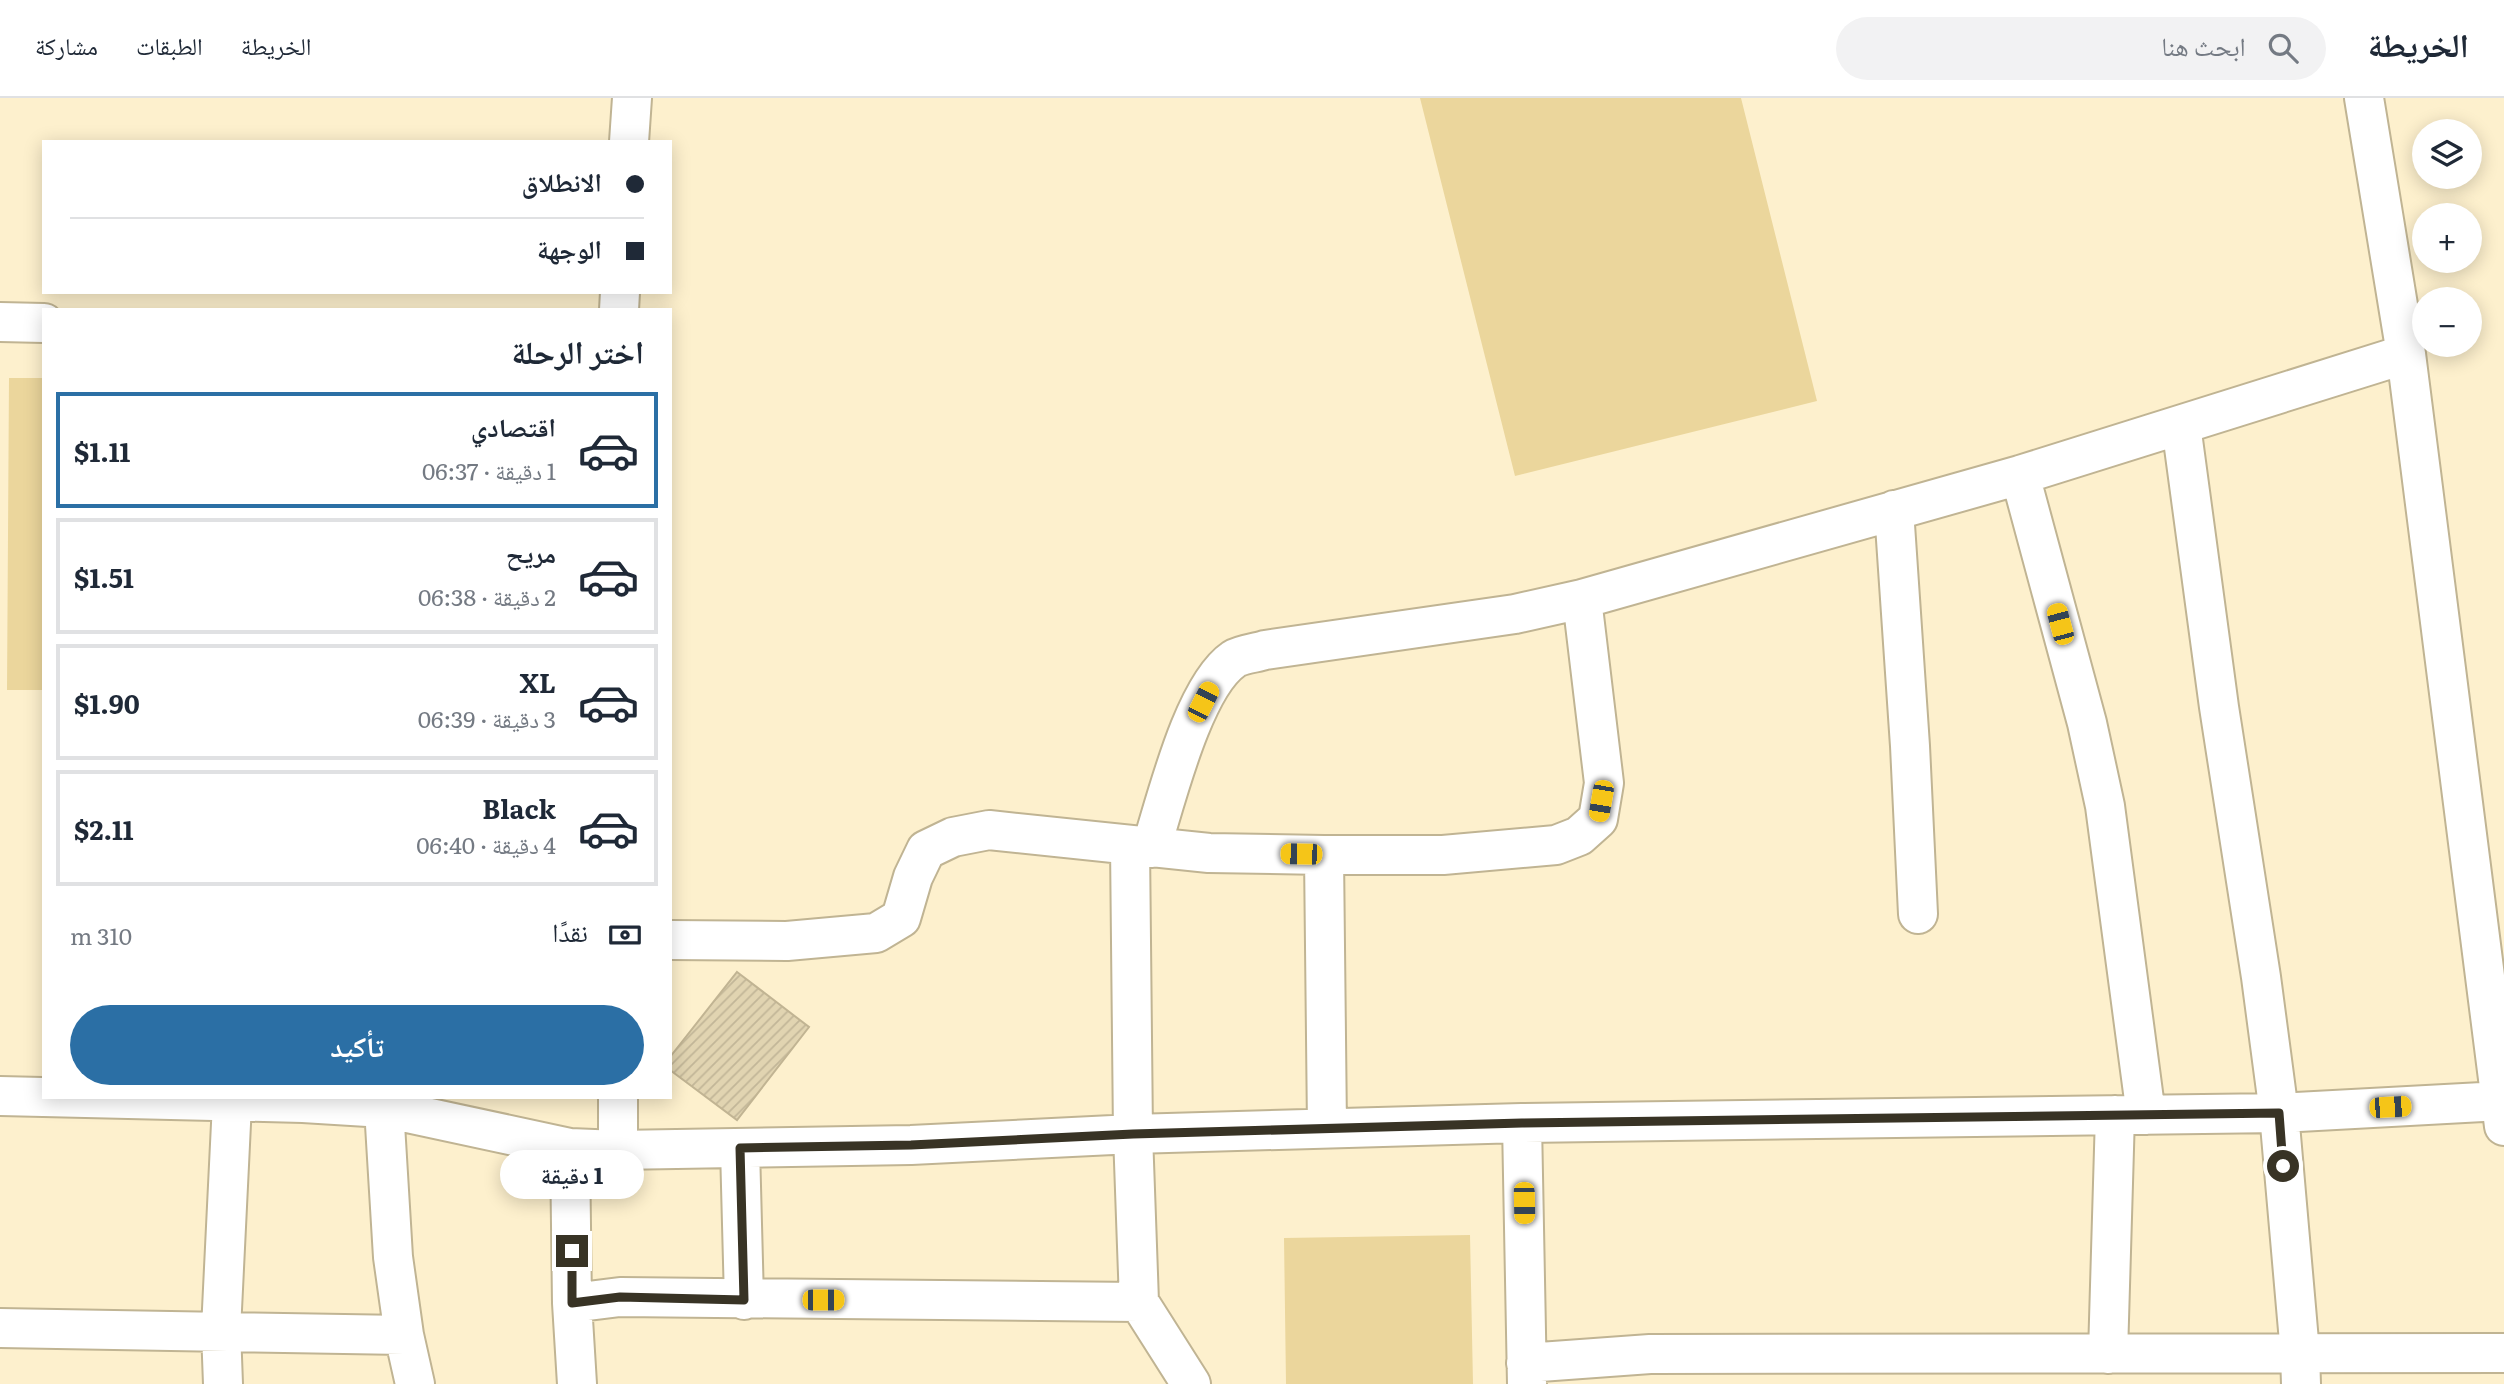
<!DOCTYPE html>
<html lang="ar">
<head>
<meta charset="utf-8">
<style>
  body { margin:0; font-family:Literata,"Noto Naskh Arabic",serif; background:#f2f2f3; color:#1f2937; direction:rtl; height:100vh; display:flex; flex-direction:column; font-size:26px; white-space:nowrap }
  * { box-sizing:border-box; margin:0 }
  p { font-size:23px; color:#747a83 }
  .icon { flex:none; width:38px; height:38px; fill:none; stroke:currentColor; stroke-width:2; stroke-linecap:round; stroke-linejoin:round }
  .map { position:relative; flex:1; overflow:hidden; direction:ltr }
  .side { position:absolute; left:42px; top:210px; width:630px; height:791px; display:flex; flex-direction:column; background:#fff; border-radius:0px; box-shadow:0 4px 18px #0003; direction:rtl }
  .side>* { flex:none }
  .guide { position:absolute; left:42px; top:42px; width:630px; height:154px; border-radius:0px; box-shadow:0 4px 18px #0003; direction:rtl; display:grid; align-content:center; height:154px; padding:0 28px; background:#fff }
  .buttons { position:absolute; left:2412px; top:21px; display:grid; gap:14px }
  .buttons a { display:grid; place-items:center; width:70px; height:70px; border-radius:50%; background:#fff; box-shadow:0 4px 18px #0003; font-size:35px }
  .end { position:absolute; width:32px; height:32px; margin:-16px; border:9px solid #383325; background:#fff; box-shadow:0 0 0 4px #fff }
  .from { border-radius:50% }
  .bubble { position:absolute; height:49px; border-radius:24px; background:#fff; box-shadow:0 4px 18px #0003; font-size:23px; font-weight:700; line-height:49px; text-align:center; direction:rtl }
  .car { position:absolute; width:21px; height:42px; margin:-21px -10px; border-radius:9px; box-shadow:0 0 5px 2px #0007; background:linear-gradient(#f5c518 24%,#345 0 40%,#f5c518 0 76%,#345 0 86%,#f5c518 0) }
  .guide b { display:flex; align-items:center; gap:24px; height:66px; font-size:26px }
  .guide b+b { border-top:2px solid #e0e1e3 }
  .guide i { width:18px; height:18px; background:#1f2937 }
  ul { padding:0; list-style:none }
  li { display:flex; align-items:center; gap:21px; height:116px; margin:0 14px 10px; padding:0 14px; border:4px solid #e0e1e3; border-radius:0px }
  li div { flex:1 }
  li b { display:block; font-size:26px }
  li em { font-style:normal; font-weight:700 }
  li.on { border-color:#2b6fa5 }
  li>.icon { width:63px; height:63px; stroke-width:1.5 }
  h2 { padding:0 28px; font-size:32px; line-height:84px }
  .pay { display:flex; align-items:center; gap:18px; height:77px; padding:0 28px; font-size:26px }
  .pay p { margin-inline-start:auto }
  .button { display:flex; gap:14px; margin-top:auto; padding:14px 28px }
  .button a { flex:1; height:80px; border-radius:42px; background:#2b6fa5; color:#fff; font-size:28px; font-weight:700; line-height:80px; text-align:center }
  header { display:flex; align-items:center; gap:42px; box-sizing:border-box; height:98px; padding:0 35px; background:#fff; border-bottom:2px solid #e0e1e3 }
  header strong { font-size:33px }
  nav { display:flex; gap:38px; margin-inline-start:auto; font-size:24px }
  .search { width:490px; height:63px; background:#f2f2f3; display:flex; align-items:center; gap:18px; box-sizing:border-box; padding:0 24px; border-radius:38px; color:#747a83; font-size:26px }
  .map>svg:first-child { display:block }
  .grass { fill:#ebd69c }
  .building { fill:url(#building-hatch); stroke:#c1b493; stroke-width:2 }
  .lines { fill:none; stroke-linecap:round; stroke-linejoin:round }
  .minor-casing { stroke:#c0b493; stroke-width:42 }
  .minor { stroke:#fff; stroke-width:38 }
  .route { stroke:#383325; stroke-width:9 }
</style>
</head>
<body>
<header>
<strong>الخريطة</strong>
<div class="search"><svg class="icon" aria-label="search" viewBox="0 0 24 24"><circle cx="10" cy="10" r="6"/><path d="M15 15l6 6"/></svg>ابحث هنا</div>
<nav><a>الخريطة</a><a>الطبقات</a><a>مشاركة</a></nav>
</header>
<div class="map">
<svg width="2504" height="1286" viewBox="0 0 2504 1286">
  <defs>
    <pattern id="building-hatch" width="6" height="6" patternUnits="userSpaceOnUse" patternTransform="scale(1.75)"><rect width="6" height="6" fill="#e1d4b1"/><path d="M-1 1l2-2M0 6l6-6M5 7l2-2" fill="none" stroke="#c2b698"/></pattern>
  </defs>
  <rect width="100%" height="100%" fill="#fdf0cd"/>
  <path class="grass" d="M1420 0H1741L1817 303 1515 378Z
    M9 280H44V592H7Z
    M1470 1137 1473 1286H1286L1284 1140Z"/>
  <path class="building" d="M737 874 809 929 737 1022 670 972V959Z"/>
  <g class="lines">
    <g class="minor-casing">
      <path id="minor" d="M2364 0 2406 256 2504 1028
        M629 44 632 0
        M619 212 620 194
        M0 224 44 225
        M2181 327 2219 609 2261 879 2279 1015 2300 1255 2301 1286
        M2020 377 2087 625 2105 708 2146 1017
        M1894 412 1910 648 1918 816
        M1130 747 1133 1036 1139 1204 1191 1286
        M1151 750C1166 703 1193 589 1234 561 1242 556 1256 555 1265 552L1515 516 1582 501 2020 377 2406 256
        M1324 757 1327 1030
        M670 842 787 843 876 835 901 820 913 779 926 752 953 739 989 732 1209 755 1324 757H1443L1556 747 1579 738 1598 721 1604 685 1582 501
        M0 998 303 1005 384 1010 570 1050 618 1052 911 1047 1133 1036 1522 1025 2279 1015 2501 1003
        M618 999V1052
        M384 1010 393 1159 404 1237 415 1286
        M1522 1025 1527 1286
        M570 1050 572 1205 577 1286
        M740 1050 744 1202
        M572 1205 620 1199 1139 1204
        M0 1230 404 1237
        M2108 1256 2115 1017
        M1526 1265 1650 1256 2504 1255
        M223 1286 221 1232 232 1005"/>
    </g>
    <use href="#minor" class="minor"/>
  </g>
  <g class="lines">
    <path class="route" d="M572 1153V1205L620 1199 744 1202 740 1050 911 1047 1133 1036 1522 1025 2279 1015 2283 1068"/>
  </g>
</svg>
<div class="buttons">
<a><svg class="icon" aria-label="layers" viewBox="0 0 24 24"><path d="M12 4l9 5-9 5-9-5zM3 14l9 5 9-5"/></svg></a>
<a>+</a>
<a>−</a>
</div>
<i class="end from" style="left:2283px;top:1068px"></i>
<i class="end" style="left:572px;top:1153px"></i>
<div class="bubble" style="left:500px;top:1052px;width:144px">1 دقيقة</div>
<i class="car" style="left:2060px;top:526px;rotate:345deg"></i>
<i class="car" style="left:1203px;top:604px;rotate:27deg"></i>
<i class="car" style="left:1601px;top:703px;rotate:190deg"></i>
<i class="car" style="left:1301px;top:756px;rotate:271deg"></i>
<i class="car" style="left:2390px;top:1009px;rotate:87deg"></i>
<i class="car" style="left:1524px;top:1105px;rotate:179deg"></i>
<i class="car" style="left:823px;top:1202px;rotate:90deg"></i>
<div class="guide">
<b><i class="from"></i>الانطلاق</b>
<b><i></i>الوجهة</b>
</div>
<section class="side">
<h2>اختر الرحلة</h2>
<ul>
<li class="on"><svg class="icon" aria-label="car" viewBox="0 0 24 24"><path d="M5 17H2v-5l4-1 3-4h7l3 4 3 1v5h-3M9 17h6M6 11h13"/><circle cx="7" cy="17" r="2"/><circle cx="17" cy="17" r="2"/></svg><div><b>اقتصادي</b><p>1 دقيقة · 06:37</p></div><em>$1.11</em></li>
<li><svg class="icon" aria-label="car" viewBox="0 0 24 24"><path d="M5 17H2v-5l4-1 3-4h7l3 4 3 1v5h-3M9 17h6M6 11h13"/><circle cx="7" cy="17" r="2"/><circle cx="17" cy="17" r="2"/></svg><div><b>مريح</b><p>2 دقيقة · 06:38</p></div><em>$1.51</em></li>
<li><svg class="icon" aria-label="car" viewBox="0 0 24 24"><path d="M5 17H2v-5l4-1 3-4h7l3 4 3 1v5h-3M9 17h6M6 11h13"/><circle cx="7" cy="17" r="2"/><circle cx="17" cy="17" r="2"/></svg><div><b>XL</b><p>3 دقيقة · 06:39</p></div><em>$1.90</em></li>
<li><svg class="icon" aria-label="car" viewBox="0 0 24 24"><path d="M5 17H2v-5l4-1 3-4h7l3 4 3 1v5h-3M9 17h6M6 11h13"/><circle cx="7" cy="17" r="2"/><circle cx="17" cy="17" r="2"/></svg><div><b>Black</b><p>4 دقيقة · 06:40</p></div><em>$2.11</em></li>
</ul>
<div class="pay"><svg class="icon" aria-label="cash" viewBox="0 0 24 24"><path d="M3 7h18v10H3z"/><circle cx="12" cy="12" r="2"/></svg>نقدًا<p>310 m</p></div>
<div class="button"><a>تأكيد</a></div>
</section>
</div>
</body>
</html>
